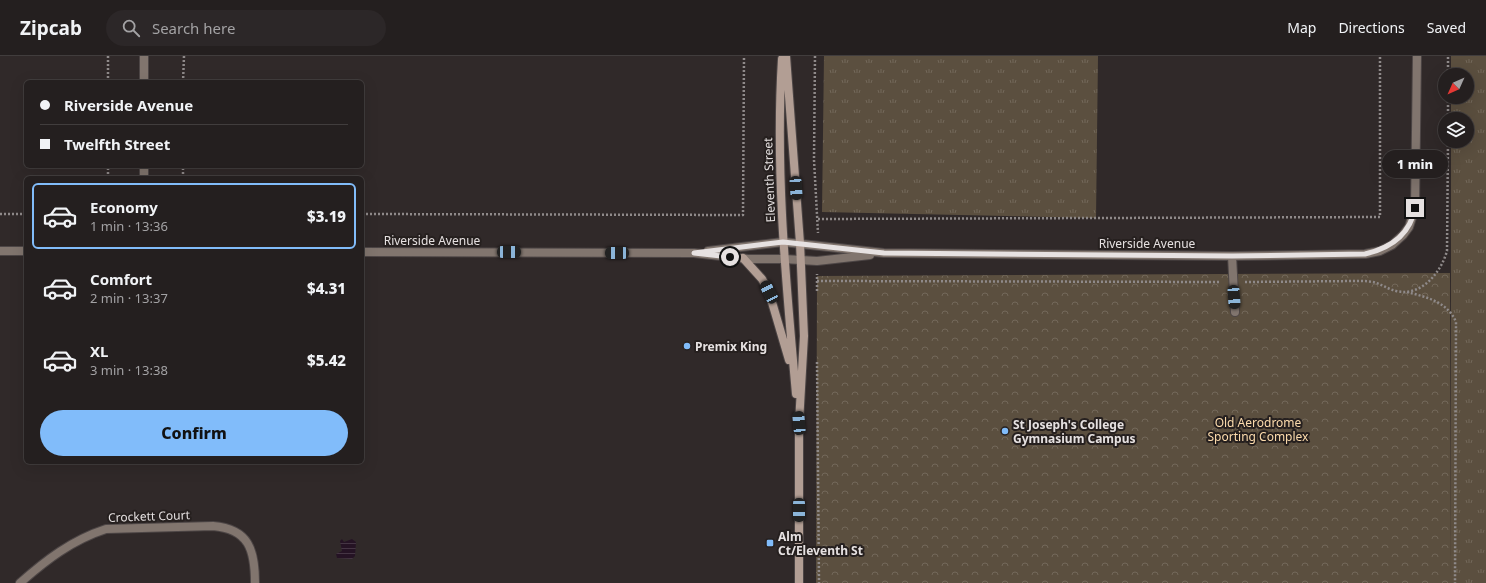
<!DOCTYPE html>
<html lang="en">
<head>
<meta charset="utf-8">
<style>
  body { margin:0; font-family:"Noto Sans",sans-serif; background:#2c2728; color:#f1f3f6; height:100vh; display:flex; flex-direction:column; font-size:15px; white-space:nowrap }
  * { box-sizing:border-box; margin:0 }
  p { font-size:13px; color:#a3a2a4 }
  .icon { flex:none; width:22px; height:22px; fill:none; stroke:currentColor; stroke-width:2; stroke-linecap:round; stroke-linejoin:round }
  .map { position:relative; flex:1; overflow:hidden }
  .side { position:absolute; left:24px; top:120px; width:340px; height:288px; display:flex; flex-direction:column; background:#241f1f; border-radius:6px; box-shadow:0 4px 16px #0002,0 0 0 1px #413d3d }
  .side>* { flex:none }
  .guide { position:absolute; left:24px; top:24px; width:340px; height:88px; border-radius:6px; box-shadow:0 4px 16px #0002,0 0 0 1px #413d3d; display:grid; align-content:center; height:88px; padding:0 16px; background:#241f1f }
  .needle { width:26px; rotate:225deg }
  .controls { position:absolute; left:1438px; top:12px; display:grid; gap:8px }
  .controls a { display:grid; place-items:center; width:36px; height:36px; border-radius:50%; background:#241f1f; box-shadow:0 4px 16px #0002,0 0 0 1px #413d3d; font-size:20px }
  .end { position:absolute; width:18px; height:18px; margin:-9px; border:5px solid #e6e1e1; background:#111; box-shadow:0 0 0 2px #111 }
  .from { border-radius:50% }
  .bubble { position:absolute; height:28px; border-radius:14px; background:#241f1f; box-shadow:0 4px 16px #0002,0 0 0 1px #413d3d; font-size:13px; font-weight:800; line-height:28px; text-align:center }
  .car { position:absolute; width:12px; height:24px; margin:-12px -6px; border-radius:5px; box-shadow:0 0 3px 1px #0007; background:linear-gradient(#222 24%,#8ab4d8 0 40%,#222 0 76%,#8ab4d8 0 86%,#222 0) }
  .guide b { display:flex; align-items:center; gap:14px; height:38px; font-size:15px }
  .guide b+b { border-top:1px solid #413d3d }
  .guide i { width:10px; height:10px; background:#f1f3f6 }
  ul { padding:7px 0 0; list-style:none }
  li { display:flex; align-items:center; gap:12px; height:66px; margin:0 8px 6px; padding:0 8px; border:2px solid transparent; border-radius:6px }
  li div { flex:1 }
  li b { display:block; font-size:15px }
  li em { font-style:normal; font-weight:800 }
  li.selected { border-color:#81bcfa }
  li>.icon { width:36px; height:36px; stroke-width:1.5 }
  .cta { display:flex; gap:8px; margin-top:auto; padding:8px 16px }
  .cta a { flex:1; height:46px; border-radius:24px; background:#81bcfa; color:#111; font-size:16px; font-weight:800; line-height:46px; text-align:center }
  header { display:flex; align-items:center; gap:24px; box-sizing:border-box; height:56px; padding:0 20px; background:#241f1f; border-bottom:1px solid #413d3d }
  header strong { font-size:19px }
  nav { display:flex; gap:22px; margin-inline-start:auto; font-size:14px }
  .search { width:280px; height:36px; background:#2c2728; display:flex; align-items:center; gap:10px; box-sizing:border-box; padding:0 14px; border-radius:22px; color:#a3a2a4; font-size:15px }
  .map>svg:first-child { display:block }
  .grass { fill:url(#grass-tufts) }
  .park { fill:url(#park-crowns) }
  .water { fill:url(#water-rules) }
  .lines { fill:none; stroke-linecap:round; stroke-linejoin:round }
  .service-casing { stroke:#4d4646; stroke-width:10 }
  .minor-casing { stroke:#4d4646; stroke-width:10 }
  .tertiary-casing { stroke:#4d4646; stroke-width:10 }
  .secondary-casing { stroke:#4d4646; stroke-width:10 }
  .path { stroke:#8f8a8a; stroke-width:2.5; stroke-dasharray:2 2; stroke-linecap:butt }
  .service { stroke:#81756e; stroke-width:8 }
  .minor { stroke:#81756e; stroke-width:8 }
  .tertiary { stroke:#81756e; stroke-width:8 }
  .secondary { stroke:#b29e94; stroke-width:8 }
  .route { stroke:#e6e1e1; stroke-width:5 }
  .poi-dot { fill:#81bcfa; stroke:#26201f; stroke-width:1.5 }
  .labels { text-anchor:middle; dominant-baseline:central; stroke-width:4; stroke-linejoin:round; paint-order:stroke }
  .street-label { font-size:12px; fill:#e6e1e1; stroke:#26201f }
  .poi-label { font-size:12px; font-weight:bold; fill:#e6e1e1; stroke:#26201f; text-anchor:start }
  .park-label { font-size:12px; fill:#fddcad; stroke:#26201f }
</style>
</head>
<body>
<header>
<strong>Zipcab</strong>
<div class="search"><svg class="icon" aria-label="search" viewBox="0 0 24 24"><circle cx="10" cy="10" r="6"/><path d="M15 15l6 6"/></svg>Search here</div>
<nav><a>Map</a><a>Directions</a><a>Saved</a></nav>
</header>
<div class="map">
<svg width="1486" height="527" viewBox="0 0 1486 527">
  <defs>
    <pattern id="grass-tufts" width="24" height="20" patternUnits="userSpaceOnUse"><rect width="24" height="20" fill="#5b4f3f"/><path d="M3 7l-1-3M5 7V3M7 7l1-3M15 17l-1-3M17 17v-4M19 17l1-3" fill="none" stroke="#73685a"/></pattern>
    <pattern id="park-crowns" width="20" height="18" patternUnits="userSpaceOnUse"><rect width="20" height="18" fill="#5b4f3f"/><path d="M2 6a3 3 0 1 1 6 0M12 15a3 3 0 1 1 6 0" fill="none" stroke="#73685a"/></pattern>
    <pattern id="water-rules" width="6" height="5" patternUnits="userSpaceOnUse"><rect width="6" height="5" fill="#251324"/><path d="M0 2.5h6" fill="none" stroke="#453544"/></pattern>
  </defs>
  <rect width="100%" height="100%" fill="#302929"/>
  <path class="grass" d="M824 0H1098L1096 162 822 156Z
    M1451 0H1486V527H1451V85H1467V63H1451V41H1467V19H1451Z"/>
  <path class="park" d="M1450 217 1451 527H816L817 220Z"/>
  <path class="water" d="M342 483 344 486 352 483 356 486 355 500 352 503 337 502 336 498 342 495 340 485Z"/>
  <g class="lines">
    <g class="service-casing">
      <path id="service" d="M1232 200 1235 256"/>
    </g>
    <g class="minor-casing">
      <path id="minor" d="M144 26V0
        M144 122V110
        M783 186 884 197 1232 200 1365 198 1380 195 1392 189 1403 179 1409 171 1415 152 1417 0
        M784 203 817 205 870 199
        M20 527C46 504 72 484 106 473L213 470C249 473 255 494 255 527"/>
    </g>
    <g class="tertiary-casing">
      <path id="tertiary" d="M0 195H26
        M708 195 783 186
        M362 196 694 197 748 203H784"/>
    </g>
    <g class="secondary-casing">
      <path id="secondary" d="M786 0 800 187 804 280 799 367V527
        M782 3C775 115 786 226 796 338
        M743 202 762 223 769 236 789 304"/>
    </g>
    <path class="path" d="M815 0 814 104 818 177
      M1448 19V0
      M108 26V0
      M183 26 184 0
      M1448 63V41
      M108 122V110
      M183 122V110
      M0 158H26
      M362 158 743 159 744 0
      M818 163 1380 161V0
      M817 225 1220 226
      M1245 226 1358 225C1363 225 1368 225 1373 226 1381 228 1388 233 1396 235 1422 241 1441 216 1447 195L1448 85
      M817 235V218
      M1407 236C1426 241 1448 246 1456 266L1455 527
      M817 306 819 527"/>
    <use href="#service" class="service"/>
    <use href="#minor" class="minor"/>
    <use href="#tertiary" class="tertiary"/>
    <use href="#secondary" class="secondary"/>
  </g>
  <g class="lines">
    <path class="route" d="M730 201 694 197 783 186 884 197 1232 200 1365 198C1391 192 1410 179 1415 152"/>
  </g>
  <g class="poi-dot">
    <circle cx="687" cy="290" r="4"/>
    <circle cx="1005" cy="375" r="4"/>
    <rect x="766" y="483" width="8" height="8" rx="2"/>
  </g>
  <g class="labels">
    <g class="street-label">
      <text transform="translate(769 124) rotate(-92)">Eleventh Street</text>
      <text x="432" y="184">Riverside Avenue</text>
      <text x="1147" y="187">Riverside Avenue</text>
      <text transform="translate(149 460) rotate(-2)">Crockett Court</text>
    </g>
    <g class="poi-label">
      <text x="695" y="290">Premix King</text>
      <text x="1013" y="368">St Joseph's College<tspan x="1013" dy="14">Gymnasium Campus</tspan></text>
      <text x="778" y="480">Alm<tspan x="778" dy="14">Ct/Eleventh St</tspan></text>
    </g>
    <g class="park-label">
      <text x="1258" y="366">Old Aerodrome<tspan x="1258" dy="14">Sporting Complex</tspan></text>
    </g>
  </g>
</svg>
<div class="controls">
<a><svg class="needle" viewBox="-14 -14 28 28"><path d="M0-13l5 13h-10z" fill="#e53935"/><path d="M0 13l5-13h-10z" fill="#a3a2a4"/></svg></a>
<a><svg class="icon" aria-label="layers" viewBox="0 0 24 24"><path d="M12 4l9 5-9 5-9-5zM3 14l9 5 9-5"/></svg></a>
</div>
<i class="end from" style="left:730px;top:201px"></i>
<i class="end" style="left:1415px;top:152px"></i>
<div class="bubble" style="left:1382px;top:94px;width:66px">1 min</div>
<i class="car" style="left:796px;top:132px;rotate:176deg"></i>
<i class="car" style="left:509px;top:196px;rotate:90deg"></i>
<i class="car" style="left:617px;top:197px;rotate:270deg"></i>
<i class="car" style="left:769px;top:236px;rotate:333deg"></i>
<i class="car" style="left:1234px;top:241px;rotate:176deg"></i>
<i class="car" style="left:799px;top:367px;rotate:355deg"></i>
<i class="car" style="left:799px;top:454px;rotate:180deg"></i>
<div class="guide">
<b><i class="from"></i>Riverside Avenue</b>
<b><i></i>Twelfth Street</b>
</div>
<section class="side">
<ul>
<li class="selected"><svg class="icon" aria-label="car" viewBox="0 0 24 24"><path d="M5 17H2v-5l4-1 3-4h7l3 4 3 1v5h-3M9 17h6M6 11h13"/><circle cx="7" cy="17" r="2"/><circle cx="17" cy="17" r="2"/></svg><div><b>Economy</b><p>1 min · 13:36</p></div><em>$3.19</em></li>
<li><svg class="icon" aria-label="car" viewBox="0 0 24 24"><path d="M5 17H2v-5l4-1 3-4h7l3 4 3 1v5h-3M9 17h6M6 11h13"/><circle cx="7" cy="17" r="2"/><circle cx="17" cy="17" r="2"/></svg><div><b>Comfort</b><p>2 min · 13:37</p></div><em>$4.31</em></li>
<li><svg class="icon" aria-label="car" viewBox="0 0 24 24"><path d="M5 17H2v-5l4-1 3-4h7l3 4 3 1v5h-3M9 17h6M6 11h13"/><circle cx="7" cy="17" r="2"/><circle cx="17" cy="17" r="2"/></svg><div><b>XL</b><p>3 min · 13:38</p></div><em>$5.42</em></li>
</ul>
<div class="cta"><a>Confirm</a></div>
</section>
</div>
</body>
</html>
